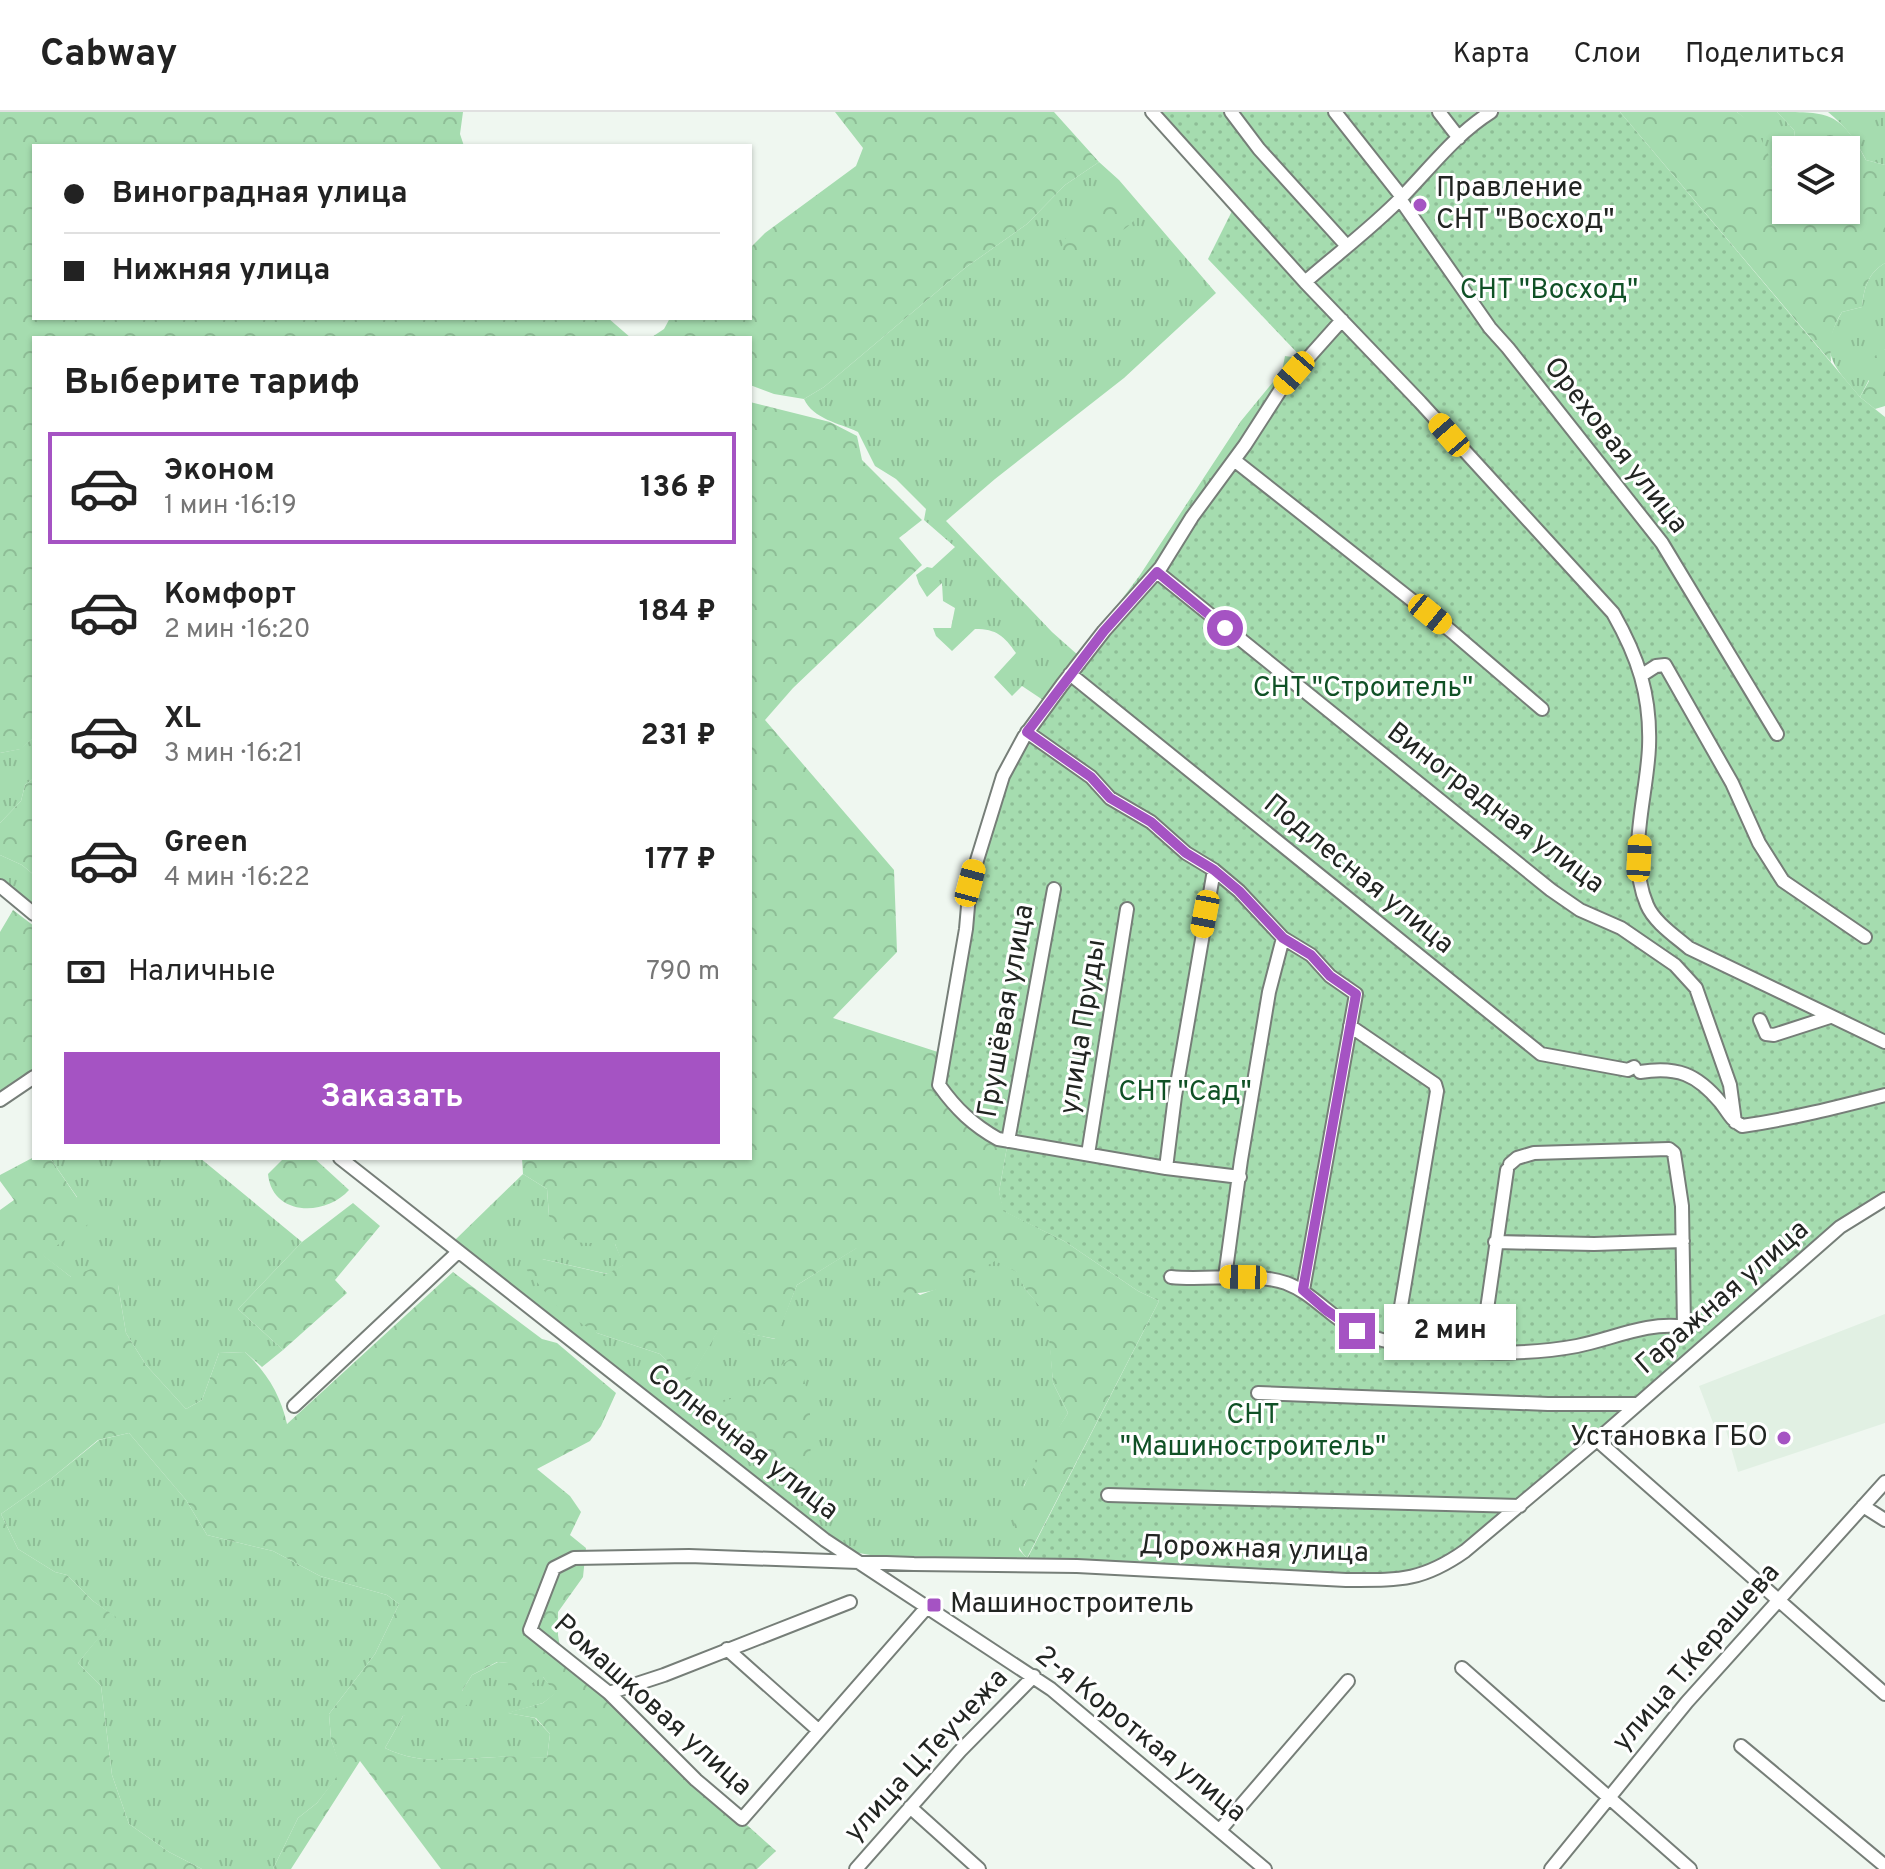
<!DOCTYPE html>
<html lang="ru">
<head>
<meta charset="utf-8">
<style>
  body { margin:0; font-family:Overpass,sans-serif; background:#f2f2f2; color:#222; height:100vh; display:flex; flex-direction:column; font-size:30px; white-space:nowrap }
  * { box-sizing:border-box; margin:0 }
  p { font-size:26px; color:#767676 }
  .icon { flex:none; width:44px; height:44px; fill:none; stroke:currentColor; stroke-width:2; stroke-linecap:round; stroke-linejoin:round }
  .map { position:relative; flex:1; overflow:hidden }
  .panel { position:absolute; left:32px; top:224px; width:720px; height:824px; display:flex; flex-direction:column; background:#fff; border-radius:0px; box-shadow:0 2px 6px #0004 }
  .panel>* { flex:none }
  .top-card { position:absolute; left:32px; top:32px; width:720px; height:176px; border-radius:0px; box-shadow:0 2px 6px #0004; display:grid; align-content:center; height:176px; padding:0 32px; background:#fff }
  .fabs { position:absolute; left:1772px; top:24px; display:grid; gap:16px }
  .fabs a { display:grid; place-items:center; width:88px; height:88px; border-radius:0px; background:#fff; box-shadow:0 2px 6px #0004; font-size:40px }
  .end { position:absolute; width:36px; height:36px; margin:-18px; border:10px solid #a553c3; background:#fff; box-shadow:0 0 0 4px #fff }
  .from { border-radius:50% }
  .bubble { position:absolute; height:56px; border-radius:0px; background:#fff; box-shadow:0 2px 6px #0004; font-size:26px; font-weight:700; line-height:56px; text-align:center }
  .car { position:absolute; width:24px; height:48px; margin:-24px -12px; border-radius:10px; box-shadow:0 0 6px 2px #0007; background:linear-gradient(#f5c518 24%,#345 0 40%,#f5c518 0 76%,#345 0 86%,#f5c518 0) }
  .top-card b { display:flex; align-items:center; gap:28px; height:76px; font-size:30px }
  .top-card b+b { border-top:2px solid #e0e0e0 }
  .top-card i { width:20px; height:20px; background:#222 }
  ul { padding:0; list-style:none }
  li { display:flex; align-items:center; gap:24px; height:112px; margin:0 16px 12px; padding:0 16px; border:4px solid transparent; border-radius:0px }
  li div { flex:1 }
  li b { display:block; font-size:30px }
  li em { font-style:normal; font-weight:700 }
  li.selected { border-color:#a553c3 }
  li>.icon { width:72px; height:72px; stroke-width:1.5 }
  h2 { padding:0 32px; font-size:36px; line-height:96px }
  .pay { display:flex; align-items:center; gap:20px; height:88px; padding:0 32px; font-size:30px }
  .pay p { margin-inline-start:auto }
  .action { display:flex; gap:16px; margin-top:auto; padding:16px 32px }
  .action a { flex:1; height:92px; border-radius:0px; background:#a553c3; color:#fff; font-size:32px; font-weight:700; line-height:92px; text-align:center }
  header { display:flex; align-items:center; gap:48px; box-sizing:border-box; height:112px; padding:0 40px; background:#fff; border-bottom:2px solid #e0e0e0 }
  header strong { font-size:38px }
  nav { display:flex; gap:44px; margin-inline-start:auto; font-size:28px }
  .map>svg:first-child { display:block }
  .built { fill:#e1f0e3 }
  .grass { fill:url(#grass-tufts) }
  .forest { fill:url(#forest-crowns); fill-rule:evenodd }
  .garden { fill:url(#garden-dots) }
  .lines { fill:none; stroke-linecap:round; stroke-linejoin:round }
  .minor-casing { stroke:#767e78; stroke-width:16 }
  .minor { stroke:#fff; stroke-width:12 }
  .route { stroke:#a553c3; stroke-width:10 }
  .poi-dot { fill:#a553c3; stroke:#fff; stroke-width:3 }
  .labels { text-anchor:middle; dominant-baseline:central; stroke-width:6; stroke-linejoin:round; paint-order:stroke }
  .poi-label { font-size:28px; fill:#222522; stroke:#fff; text-anchor:start }
  .park-label { font-size:28px; fill:#105126; stroke:#fff }
  .street-label { font-size:28px; fill:#222522; stroke:#fff }
</style>
</head>
<body>
<header>
<strong>Cabway</strong>
<nav><a>Карта</a><a>Слои</a><a>Поделиться</a></nav>
</header>
<div class="map">
<svg width="1885" height="1757" viewBox="0 0 1885 1757">
  <defs>
    <pattern id="grass-tufts" width="24" height="20" patternUnits="userSpaceOnUse" patternTransform="scale(2)"><rect width="24" height="20" fill="#a5dcaf"/><path d="M3 7l-1-3M5 7V3M7 7l1-3M15 17l-1-3M17 17v-4M19 17l1-3" fill="none" stroke="#8ebd96"/></pattern>
    <pattern id="forest-crowns" width="20" height="18" patternUnits="userSpaceOnUse" patternTransform="scale(2)"><rect width="20" height="18" fill="#a5dcaf"/><path d="M2 6a3 3 0 1 1 6 0M12 15a3 3 0 1 1 6 0" fill="none" stroke="#8ebd96"/></pattern>
    <pattern id="garden-dots" width="8" height="8" patternUnits="userSpaceOnUse" patternTransform="scale(2)"><rect width="8" height="8" fill="#a5dcaf"/><path d="M2 2h.1M6 6h.1" fill="none" stroke="#8ebd96" stroke-width="1.8" stroke-linecap="round"/></pattern>
  </defs>
  <rect width="100%" height="100%" fill="#eff7f0"/>
  <path class="built" d="M1885 1202V1311L1738 1360 1726 1318 1715 1316 1699 1274Z"/>
  <path class="grass" d="M1737 0H1777L1794 18 1797 38H1786V96L1781 95C1772 57 1769 26 1737 0Z
    M1828 0H1885V53L1866 48C1856 28 1845 14 1828 0Z
    M1099 50 1119 68 1216 181 1124 266 995 367 946 409 1052 520 1079 544 1140 463 1241 309 1282 259 1285 244 1299 246 1301 249 1159 454 1046 590 1022 574 1012 584 994 565 1016 541C1004 524 997 517 975 517L952 539 936 524 933 516H951L955 496 943 489 942 471 927 485 919 472 916 463 927 455 932 456 955 435 924 408 926 397 896 367 875 354 858 320C839 311 813 307 804 287L824 275 965 156 1027 112 1065 73Z
    M1885 151V237L1860 285C1834 254 1817 241 1842 200L1862 195C1864 176 1868 161 1885 151Z
    M34 625V666L25 673 21 689 0 711V641L20 637Z
    M0 743 22 753 34 763V793L0 767Z
    M50 1046H200L302 1130 238 1197 283 1238 262 1255 245 1240 219 1241 202 1288 186 1297 146 1253 126 1221 118 1173 71 1165 42 1143 62 1128 77 1085Z
    M523 1062 547 1077 549 1104 615 1132 624 1153 608 1162 542 1147 597 1221 660 1242 688 1269 720 1215 775 1227 797 1173 858 1135 920 1183 952 1171 995 1148 1018 1160 1025 1177 1048 1203 1053 1271 1068 1301 1024 1373 1019 1438 1027 1446 876 1444 853 1440 827 1422 455 1128Z
    M129 1321 186 1388 207 1423 273 1439 320 1464 387 1483 399 1492 375 1542 329 1602 331 1627 342 1659 317 1691 298 1706 273 1757H202L169 1740 129 1712 112 1663 101 1574 78 1551 115 1505 93 1489 67 1463 55 1460 18 1437 1 1402 52 1366 99 1328Z
    M498 1550 508 1551 543 1565 556 1581 543 1591 508 1601 535 1606 550 1622 547 1646C531 1646 513 1644 497 1645 458 1647 421 1654 385 1636L403 1604 462 1579 472 1563Z"/>
  <path class="forest" d="M0 0H463L460 22 464 34H34V206H608L631 226H34V625L21 637 0 641Z
    M835 0H1054L1099 50 1065 73 1027 112 965 156 824 275 804 287 774 282 750 273V226L652 225 664 217 670 206H750V136L765 121 856 54 863 36Z
    M1620 0H1737L1755 14 1769 44 1781 94 1786 96V98H1846V38H1797L1794 18 1777 0C1829 0 1841 0 1866 48L1885 53V151C1868 161 1864 176 1862 195L1842 200C1831 217 1830 230 1831 250Z
    M1116 77 1139 103C1132 111 1124 120 1113 122 1109 123 1104 122 1100 124 1084 131 1084 148 1061 137 1071 108 1092 95 1116 77Z
    M1885 237V294L1875 297 1860 285 1869 269 1863 252Z
    M750 290 830 310 857 324 862 348 922 408 899 426 922 453 793 576 765 608 894 758 897 840 833 906 944 942 1008 1029 999 1080 1004 1099 1064 1129 1138 1179 1159 1189 1027 1446C989 1408 1046 1336 1068 1301L1053 1271 1047 1203 1025 1177 1017 1160 995 1149C960 1169 911 1200 876 1166 865 1155 860 1150 857 1136L797 1173 776 1227 720 1216 688 1270 660 1242 597 1221 561 1199 520 1150 542 1147 607 1162 623 1153 615 1132 566 1130 549 1104 547 1077 523 1062 522 1046H750Z
    M34 666V763L22 753 0 743V711L21 689 25 673Z
    M13 798 34 814V957L0 981V820Z
    M34 1045 50 1046 93 1109 43 1143 71 1165 106 1151 118 1173 126 1221 146 1253 186 1297 202 1288 219 1241 245 1240C267 1260 281 1284 287 1312L453 1160 542 1227 557 1231 616 1281 601 1314 590 1329 537 1357 570 1384 581 1400 570 1423 586 1436 583 1465 558 1500V1523L563 1553 606 1587 776 1739 757 1757H441L360 1649 291 1757H273L298 1706 317 1691 341 1659 331 1627 329 1602 375 1542 399 1492 387 1483 320 1464 273 1439 207 1423 186 1388 129 1321 98 1328 52 1366 1 1402 18 1437 55 1460 67 1463 93 1489 116 1505 78 1551 101 1574 112 1663 129 1712 169 1740 202 1757H0V1098L14 1088 0 1069V1063ZM497 1550 508 1551V1585L543 1565 555 1581 543 1591 506 1601 536 1606 550 1622 547 1646C531 1645 513 1644 497 1645 458 1647 421 1654 385 1636L403 1604 463 1596 471 1589 462 1579 472 1563Z
    M284 1046H314L349 1078C325 1105 272 1104 268 1062Z
    M353 1091 380 1114 335 1168 347 1181 283 1238 238 1197 302 1130Z
    M799 1242C807 1281 818 1323 806 1362L787 1363 731 1321 717 1295C731 1283 742 1287 752 1279 770 1266 777 1253 799 1242Z"/>
  <path class="garden" d="M1152 0H1620L1860 285 1885 305V1087L1840 1115 1465 1439 1410 1466 1024 1453 1159 1189 1138 1179 1064 1129 1003 1099 999 1080 1008 1029 998 1027 939 973 970 771 1024 625 1161 455 1305 249 1208 147 1235 93Z"/>
  <g class="lines">
    <g class="minor-casing">
      <path id="minor" d="M1152 0 1305 170 1420 290 1613 501C1638 545 1651 583 1649 635 1647 685 1626 744 1647 793 1654 810 1675 824 1689 836L1885 930
        M1231 0 1259 37 1346 133
        M1335 0 1402 85
        M1439 0 1459 26
        M1400 87 1490 216 1508 236 1662 431 1777 622
        M1305 170C1337 142 1373 115 1402 85 1431 55 1456 22 1491 0
        M1234 348 1451 519 1542 597
        M1157 460 1551 778 1580 798 1621 816 1675 853 1696 876 1730 973 1735 1010
        M1070 562 1541 942 1628 958 1634 955
        M1642 563 1656 554 1665 553 1732 671 1759 731 1783 769 1865 825
        M1027 620 1091 665 1110 686 1151 710 1186 741 1214 758 1239 779 1283 826 1311 843 1330 864 1356 882 1303 1178
        M0 774 34 802
        M1760 908 1766 922 1774 923 1830 905
        M1350 914 1435 972 1437 979 1395 1230
        M1640 960C1677 954 1697 962 1721 991 1728 1000 1731 1008 1742 1014 1791 1007 1838 995 1885 983
        M0 988 34 965
        M1008 1029 1054 777
        M1088 1042 1127 797
        M340 1046 825 1428 1051 1577 1265 1757
        M1166 1056 1175 984 1214 758
        M1240 1065 1166 1056 998 1027C973 1013 956 997 939 973L966 817 970 771 1003 664 1024 625 1062 573 1104 519 1161 455 1192 405 1245 333 1283 274 1342 208
        M1495 1130 1594 1132 1683 1129
        M1171 1165C1209 1169 1249 1159 1286 1171 1313 1181 1330 1205 1356 1218 1382 1232 1427 1237 1456 1239 1496 1242 1539 1241 1577 1234 1612 1227 1649 1209 1684 1215L1682 1094 1674 1041 1669 1037 1534 1041 1517 1046 1510 1052
        M1225 1165 1241 1048 1269 880 1283 826
        M1481 1239 1507 1058
        M1258 1281 1548 1292H1638
        M294 1294 458 1140
        M1597 1328 1885 1582
        M1108 1383 1520 1394
        M1863 1394 1885 1408
        M927 1495 742 1707 696 1668 609 1581 530 1518 554 1456 574 1446 689 1444 914 1452 1077 1454 1346 1468C1398 1468 1421 1470 1465 1439L1597 1328 1840 1115 1885 1087
        M727 1537 818 1618
        M1462 1556 1690 1757
        M609 1581 664 1563 850 1490
        M1741 1634 1885 1754
        M910 1695 979 1757
        M1220 1718 1348 1569
        M856 1757 960 1639 1034 1564
        M1551 1757 1687 1590 1885 1370"/>
    </g>
    <use href="#minor" class="minor"/>
  </g>
  <g class="lines">
    <path class="route" d="M1225 516 1157 460 1104 519 1027 620 1091 665 1110 686 1151 710 1186 741 1214 758 1239 779 1283 826 1311 843 1330 864 1356 882 1303 1178 1326 1198 1357 1219"/>
  </g>
  <g class="poi-dot">
    <circle cx="1420" cy="93" r="8"/>
    <circle cx="1784" cy="1326" r="8"/>
    <rect x="926" y="1485" width="16" height="16" rx="4"/>
  </g>
  <g class="labels">
    <g class="poi-label">
      <text x="1436" y="77">Правление<tspan x="1436" dy="32">СНТ "Восход"</tspan></text>
      <text x="1768" y="1326" text-anchor="end">Установка ГБО</text>
      <text x="950" y="1493">Машиностроитель</text>
    </g>
    <g class="park-label">
      <text x="1549" y="179">СНТ "Восход"</text>
      <text x="1363" y="577">СНТ "Строитель"</text>
      <text x="1185" y="981">СНТ "Сад"</text>
      <text x="1253" y="1304">СНТ<tspan x="1253" dy="32">"Машиностроитель"</tspan></text>
    </g>
    <g class="street-label">
      <text transform="translate(1615 334) rotate(52)">Ореховая улица</text>
      <text transform="translate(1495 697) rotate(37)">Виноградная улица</text>
      <text transform="translate(1358 763) rotate(39)">Подлесная улица</text>
      <text transform="translate(1007 899) rotate(-80)">Грушёвая улица</text>
      <text transform="translate(1084 915) rotate(-81)">улица Пруды</text>
      <text transform="translate(1723 1186) rotate(-41)">Гаражная улица</text>
      <text transform="translate(742 1331) rotate(38)">Солнечная улица</text>
      <text transform="translate(1254 1438) rotate(2)">Дорожная улица</text>
      <text transform="translate(1697 1546) rotate(-49)">улица Т.Керашева</text>
      <text transform="translate(652 1594) rotate(42)">Ромашковая улица</text>
      <text transform="translate(1140 1623) rotate(39)">2-я Короткая улица</text>
      <text transform="translate(927 1644) rotate(-47)">улица Ц.Теучежа</text>
    </g>
  </g>
</svg>
<div class="fabs">
<a><svg class="icon" aria-label="layers" viewBox="0 0 24 24"><path d="M12 4l9 5-9 5-9-5zM3 14l9 5 9-5"/></svg></a>
</div>
<i class="end from" style="left:1225px;top:516px"></i>
<i class="end" style="left:1357px;top:1219px"></i>
<div class="bubble" style="left:1384px;top:1192px;width:132px">2 мин</div>
<i class="car" style="left:1294px;top:261px;rotate:221deg"></i>
<i class="car" style="left:1449px;top:323px;rotate:319deg"></i>
<i class="car" style="left:1430px;top:502px;rotate:129deg"></i>
<i class="car" style="left:1639px;top:746px;rotate:3deg"></i>
<i class="car" style="left:970px;top:771px;rotate:15deg"></i>
<i class="car" style="left:1205px;top:802px;rotate:191deg"></i>
<i class="car" style="left:1243px;top:1165px;rotate:271deg"></i>
<div class="top-card">
<b><i class="from"></i>Виноградная улица</b>
<b><i></i>Нижняя улица</b>
</div>
<section class="panel">
<h2>Выберите тариф</h2>
<ul>
<li class="selected"><svg class="icon" aria-label="car" viewBox="0 0 24 24"><path d="M5 17H2v-5l4-1 3-4h7l3 4 3 1v5h-3M9 17h6M6 11h13"/><circle cx="7" cy="17" r="2"/><circle cx="17" cy="17" r="2"/></svg><div><b>Эконом</b><p>1 мин · 16:19</p></div><em>136 ₽</em></li>
<li><svg class="icon" aria-label="car" viewBox="0 0 24 24"><path d="M5 17H2v-5l4-1 3-4h7l3 4 3 1v5h-3M9 17h6M6 11h13"/><circle cx="7" cy="17" r="2"/><circle cx="17" cy="17" r="2"/></svg><div><b>Комфорт</b><p>2 мин · 16:20</p></div><em>184 ₽</em></li>
<li><svg class="icon" aria-label="car" viewBox="0 0 24 24"><path d="M5 17H2v-5l4-1 3-4h7l3 4 3 1v5h-3M9 17h6M6 11h13"/><circle cx="7" cy="17" r="2"/><circle cx="17" cy="17" r="2"/></svg><div><b>XL</b><p>3 мин · 16:21</p></div><em>231 ₽</em></li>
<li><svg class="icon" aria-label="car" viewBox="0 0 24 24"><path d="M5 17H2v-5l4-1 3-4h7l3 4 3 1v5h-3M9 17h6M6 11h13"/><circle cx="7" cy="17" r="2"/><circle cx="17" cy="17" r="2"/></svg><div><b>Green</b><p>4 мин · 16:22</p></div><em>177 ₽</em></li>
</ul>
<div class="pay"><svg class="icon" aria-label="cash" viewBox="0 0 24 24"><path d="M3 7h18v10H3z"/><circle cx="12" cy="12" r="2"/></svg>Наличные<p>790 m</p></div>
<div class="action"><a>Заказать</a></div>
</section>
</div>
</body>
</html>
